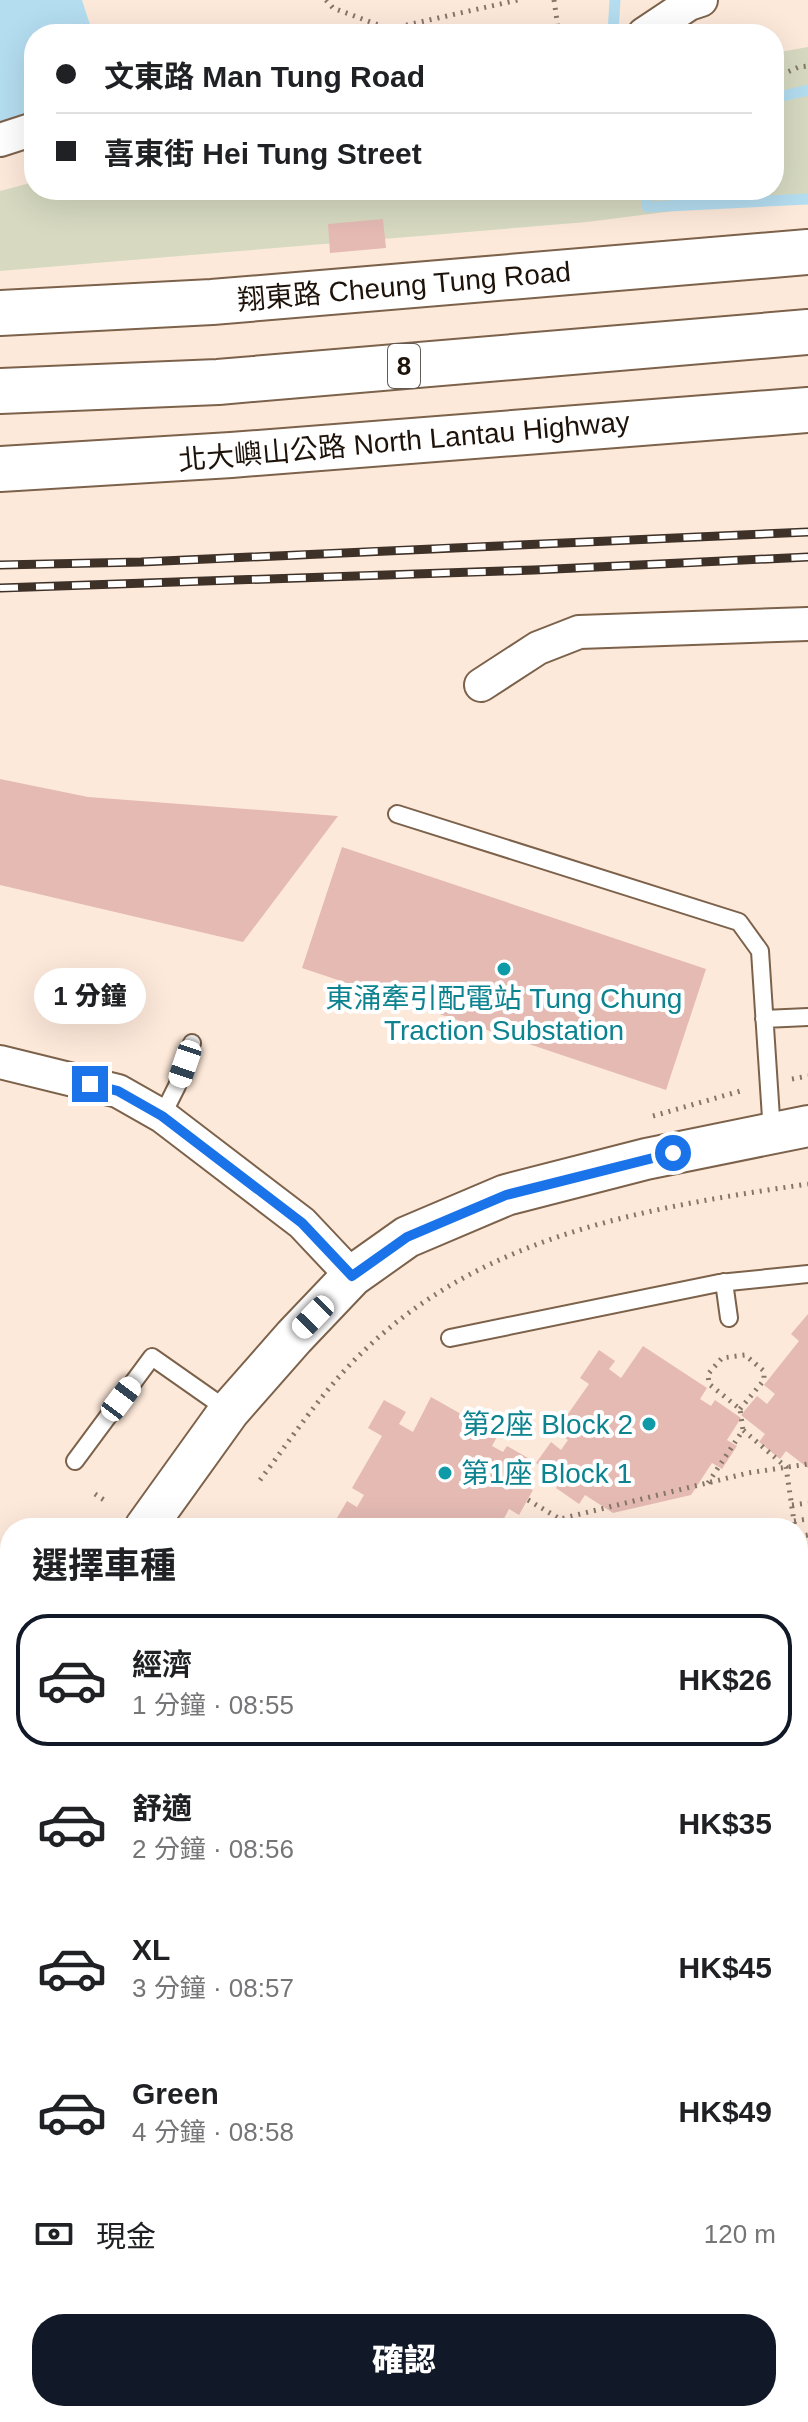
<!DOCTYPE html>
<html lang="zh-TW">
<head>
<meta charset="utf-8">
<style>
  body { margin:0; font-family:Arial,"Noto Sans TC",sans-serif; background:#f6f6f6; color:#202124; height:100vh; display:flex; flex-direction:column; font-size:30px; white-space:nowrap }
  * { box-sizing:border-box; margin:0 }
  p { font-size:26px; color:#757577 }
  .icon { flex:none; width:44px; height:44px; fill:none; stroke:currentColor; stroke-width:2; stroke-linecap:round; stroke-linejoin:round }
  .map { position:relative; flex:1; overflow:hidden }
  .panel { position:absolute; left:0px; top:1518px; width:808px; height:904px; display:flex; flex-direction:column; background:#fff; border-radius:32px 32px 0 0; box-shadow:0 8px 32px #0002 }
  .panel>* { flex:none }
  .top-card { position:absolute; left:24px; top:24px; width:760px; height:176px; border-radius:32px; box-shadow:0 8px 32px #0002; display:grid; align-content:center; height:176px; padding:0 32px; background:#fff }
  .end { position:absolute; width:36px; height:36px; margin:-18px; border:10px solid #1a73e8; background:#fff; box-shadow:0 0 0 4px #fff }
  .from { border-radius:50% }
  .bubble { position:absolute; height:56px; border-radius:28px; background:#fff; box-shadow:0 8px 32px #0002; font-size:26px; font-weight:800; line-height:56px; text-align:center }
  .car { position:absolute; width:24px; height:48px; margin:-24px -12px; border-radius:10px; box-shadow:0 0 6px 2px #0007; background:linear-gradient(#fff 24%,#345 0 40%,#fff 0 76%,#345 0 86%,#fff 0) }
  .top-card b { display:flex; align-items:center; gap:28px; height:76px; font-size:30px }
  .top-card b+b { border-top:2px solid #e0e0e0 }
  .top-card i { width:20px; height:20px; background:#202124 }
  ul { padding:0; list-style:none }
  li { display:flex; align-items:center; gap:24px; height:132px; margin:0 16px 12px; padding:0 16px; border:4px solid transparent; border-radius:32px }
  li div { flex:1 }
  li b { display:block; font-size:30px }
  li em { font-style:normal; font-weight:800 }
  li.selected { border-color:#111827 }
  li>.icon { width:72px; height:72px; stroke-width:1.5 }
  h2 { padding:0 32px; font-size:36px; line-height:96px }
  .pay { display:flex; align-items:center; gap:20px; height:88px; padding:0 32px; font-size:30px }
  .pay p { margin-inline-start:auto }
  .cta { display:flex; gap:16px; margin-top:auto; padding:16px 32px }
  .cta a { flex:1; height:92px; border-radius:32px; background:#111827; color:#fff; font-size:32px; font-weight:800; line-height:92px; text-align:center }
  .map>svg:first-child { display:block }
  .green { fill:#d7dac1 }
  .water { fill:#b4ddf0 }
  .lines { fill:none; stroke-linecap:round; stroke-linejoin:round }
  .stream { stroke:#b4ddf0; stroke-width:11 }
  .building { fill:#e4bab3 }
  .service-casing { stroke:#7d624b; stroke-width:20 }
  .pedestrian-casing { stroke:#7d624b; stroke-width:28 }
  .minor-casing { stroke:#7d624b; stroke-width:36 }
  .tertiary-casing { stroke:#7d624b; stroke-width:44 }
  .secondary-casing { stroke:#7d624b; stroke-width:48 }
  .motorway-casing { stroke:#7d624b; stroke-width:48 }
  .path { stroke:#85766a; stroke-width:5; stroke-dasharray:2 6; stroke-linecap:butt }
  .service { stroke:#fff; stroke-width:16 }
  .pedestrian { stroke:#fff; stroke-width:24 }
  .minor { stroke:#fff; stroke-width:32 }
  .tertiary { stroke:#fff; stroke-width:40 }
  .secondary { stroke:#fff; stroke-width:44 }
  .motorway { stroke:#fff; stroke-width:44 }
  .rail-casing { stroke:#3e3128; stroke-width:9 }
  .rail { stroke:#fff; stroke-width:6; stroke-dasharray:18; stroke-linecap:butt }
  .route { stroke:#1a73e8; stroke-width:10 }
  .culture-dot { fill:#0f9aa8; stroke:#fff; stroke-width:3 }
  .labels { text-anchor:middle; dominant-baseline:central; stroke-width:8; stroke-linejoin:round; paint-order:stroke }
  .shield { fill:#fff; stroke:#625a54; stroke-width:2 }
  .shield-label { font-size:26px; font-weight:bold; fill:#1e130a }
  .street-label { font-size:28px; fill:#1e130a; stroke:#fff }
  .culture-label { font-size:28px; fill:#0d838f; stroke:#fff }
</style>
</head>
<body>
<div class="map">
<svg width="808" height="2422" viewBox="0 0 808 2422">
  <rect width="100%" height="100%" fill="#fde9da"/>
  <path class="green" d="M808 47V194L587 222 0 271V191L34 182V190H774V53Z
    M808 2248V2323L798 2316V2261Z
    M10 2383V2412H263L278 2422H0V2391Z"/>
  <path class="water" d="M0 0H82L93 34H34V113L0 124Z"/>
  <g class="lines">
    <path class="stream" d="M613 33 615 0
      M774 98 808 90
      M646 190 647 207 808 199"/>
  </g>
  <path class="building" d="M383 219 386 248 330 253 328 224Z
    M0 779 88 797 338 816 243 942 0 885Z
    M342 847 706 969 666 1090 302 968Z
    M808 1314V1468L786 1451 780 1459 759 1442 765 1434 741 1415 757 1396 767 1404 775 1394 764 1385 799 1341 791 1334Z
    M643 1346 707 1388 700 1399 711 1406 715 1400 741 1418 727 1440 737 1446 722 1469 712 1463 691 1495 613 1513 585 1495 579 1504 556 1488 562 1480 536 1463 551 1442 561 1450 568 1440 556 1431 589 1384 580 1378 599 1350 615 1361 609 1369 621 1378Z
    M431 1397 498 1435 492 1446 503 1452 507 1446 535 1462 522 1485 533 1490 519 1515 509 1509 499 1528H343L334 1523 347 1501 357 1507 364 1495 352 1488 382 1436 368 1428 384 1400 406 1412 399 1424 413 1432Z
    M808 1597V1878L798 1871V1598Z
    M0 1864 10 1872V2090L0 2092Z
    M10 2192V2220H0V2194Z
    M360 2412H736L750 2422H374Z"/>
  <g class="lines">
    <g class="service-casing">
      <path id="service" d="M397 814 739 922 760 951 772 1133
        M764 1019 808 1017
        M162 1116 177 1086 192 1043
        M724 1282 729 1318
        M450 1338 719 1283 808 1274
        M75 1461 152 1357 229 1411
        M0 1579 10 1587
        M0 2391 10 2383
        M262 2412 276 2422"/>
    </g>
    <g class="pedestrian-casing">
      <path id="pedestrian" d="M798 2363 808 2370"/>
    </g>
    <g class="minor-casing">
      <path id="minor" d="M644 34 689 4 701 0
        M0 140 34 129
        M481 685 538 648 579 632 808 624
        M0 1062 118 1091 162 1116 302 1223 352 1276
        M0 1723 10 1709"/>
    </g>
    <g class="tertiary-casing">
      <path id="tertiary" d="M145 1528 229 1411 294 1337 352 1276 407 1237 506 1195 646 1159 808 1126"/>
    </g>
    <g class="secondary-casing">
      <path id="secondary" d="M0 313 212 302 808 252
        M798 2088 808 2095
        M798 2168 808 2175"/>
    </g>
    <g class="motorway-casing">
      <path id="motorway" d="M0 391 218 382 808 332
        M0 469 231 455 808 410"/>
    </g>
    <path class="path" d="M326 0 333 8 389 29 518 0
      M554 0 559 34
      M774 78 799 67 808 66
      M792 1079 808 1076
      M653 1116 744 1090
      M740 1409 764 1380V1371L745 1355 722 1358 708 1374 709 1384 740 1409 743 1430
      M260 1480C288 1443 314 1404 345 1370 468 1237 638 1209 808 1184
      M708 1483 743 1430 786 1467 795 1528
      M95 1494 107 1502
      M528 1500 560 1519 748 1473 808 1464
      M792 1505 808 1503
      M794 1521 808 1519
      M798 1537 808 1535
      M798 1549 808 1618
      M799 1558 808 1557
      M0 1843 10 1851
      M798 2029 808 2037
      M798 2230 805 2228
      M767 2412 781 2422
      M186 2422 190 2412"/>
    <use href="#service" class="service"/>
    <use href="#pedestrian" class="pedestrian"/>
    <use href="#minor" class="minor"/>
    <use href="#tertiary" class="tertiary"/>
    <use href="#secondary" class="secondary"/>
    <use href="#motorway" class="motorway"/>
    <g class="rail-casing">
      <path id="rail" d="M0 565 141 562 808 532
        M0 588 534 570 808 557"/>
    </g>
    <use href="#rail" class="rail"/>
  </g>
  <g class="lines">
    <path class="route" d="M90 1084 118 1091 162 1116 302 1223 352 1276 407 1237 506 1195 673 1153"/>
  </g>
  <g class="culture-dot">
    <circle cx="504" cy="969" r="8"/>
    <circle cx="649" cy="1424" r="8"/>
    <circle cx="445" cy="1473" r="8"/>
  </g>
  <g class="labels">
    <rect class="shield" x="388" y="344" width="32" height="44" rx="6"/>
    <g class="shield-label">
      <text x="404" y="366">8</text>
    </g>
    <g class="street-label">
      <text transform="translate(404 286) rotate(-5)">翔東路 Cheung Tung Road</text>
      <text transform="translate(404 441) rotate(-5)">北大嶼山公路 North Lantau Highway</text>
    </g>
    <g class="culture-label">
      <text x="504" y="998">東涌牽引配電站 Tung Chung<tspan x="504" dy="32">Traction Substation</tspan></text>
      <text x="633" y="1424" text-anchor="end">第2座 Block 2</text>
      <text x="461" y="1473" text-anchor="start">第1座 Block 1</text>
    </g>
  </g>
</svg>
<i class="end from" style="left:673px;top:1153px"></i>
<i class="end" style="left:90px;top:1084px"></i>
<div class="bubble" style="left:34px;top:968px;width:112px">1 分鐘</div>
<i class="car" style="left:185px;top:1064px;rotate:199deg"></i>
<i class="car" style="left:313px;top:1317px;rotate:224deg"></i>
<i class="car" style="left:121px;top:1399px;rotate:37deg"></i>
<div class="top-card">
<b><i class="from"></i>文東路 Man Tung Road</b>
<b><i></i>喜東街 Hei Tung Street</b>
</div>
<section class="panel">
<h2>選擇車種</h2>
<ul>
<li class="selected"><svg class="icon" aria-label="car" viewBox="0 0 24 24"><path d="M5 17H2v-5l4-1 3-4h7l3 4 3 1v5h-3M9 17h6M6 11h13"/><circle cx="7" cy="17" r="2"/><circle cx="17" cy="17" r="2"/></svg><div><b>經濟</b><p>1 分鐘 · 08:55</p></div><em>HK$26</em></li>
<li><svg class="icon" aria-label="car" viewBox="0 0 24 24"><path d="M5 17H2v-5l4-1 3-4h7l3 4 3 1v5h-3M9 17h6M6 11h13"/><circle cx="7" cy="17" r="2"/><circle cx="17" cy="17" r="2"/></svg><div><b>舒適</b><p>2 分鐘 · 08:56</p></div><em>HK$35</em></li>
<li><svg class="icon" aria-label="car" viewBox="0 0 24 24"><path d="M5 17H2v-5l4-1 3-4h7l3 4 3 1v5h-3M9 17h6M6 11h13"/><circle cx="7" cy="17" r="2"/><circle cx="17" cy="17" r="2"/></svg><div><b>XL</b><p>3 分鐘 · 08:57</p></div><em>HK$45</em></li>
<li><svg class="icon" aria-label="car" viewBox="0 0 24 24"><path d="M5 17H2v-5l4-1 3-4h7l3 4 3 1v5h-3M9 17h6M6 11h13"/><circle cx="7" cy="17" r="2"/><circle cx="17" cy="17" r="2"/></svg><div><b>Green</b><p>4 分鐘 · 08:58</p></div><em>HK$49</em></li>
</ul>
<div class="pay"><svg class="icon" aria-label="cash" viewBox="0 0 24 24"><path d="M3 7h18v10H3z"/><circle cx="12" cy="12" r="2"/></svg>現金<p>120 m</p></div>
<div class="cta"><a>確認</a></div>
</section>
</div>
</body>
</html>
